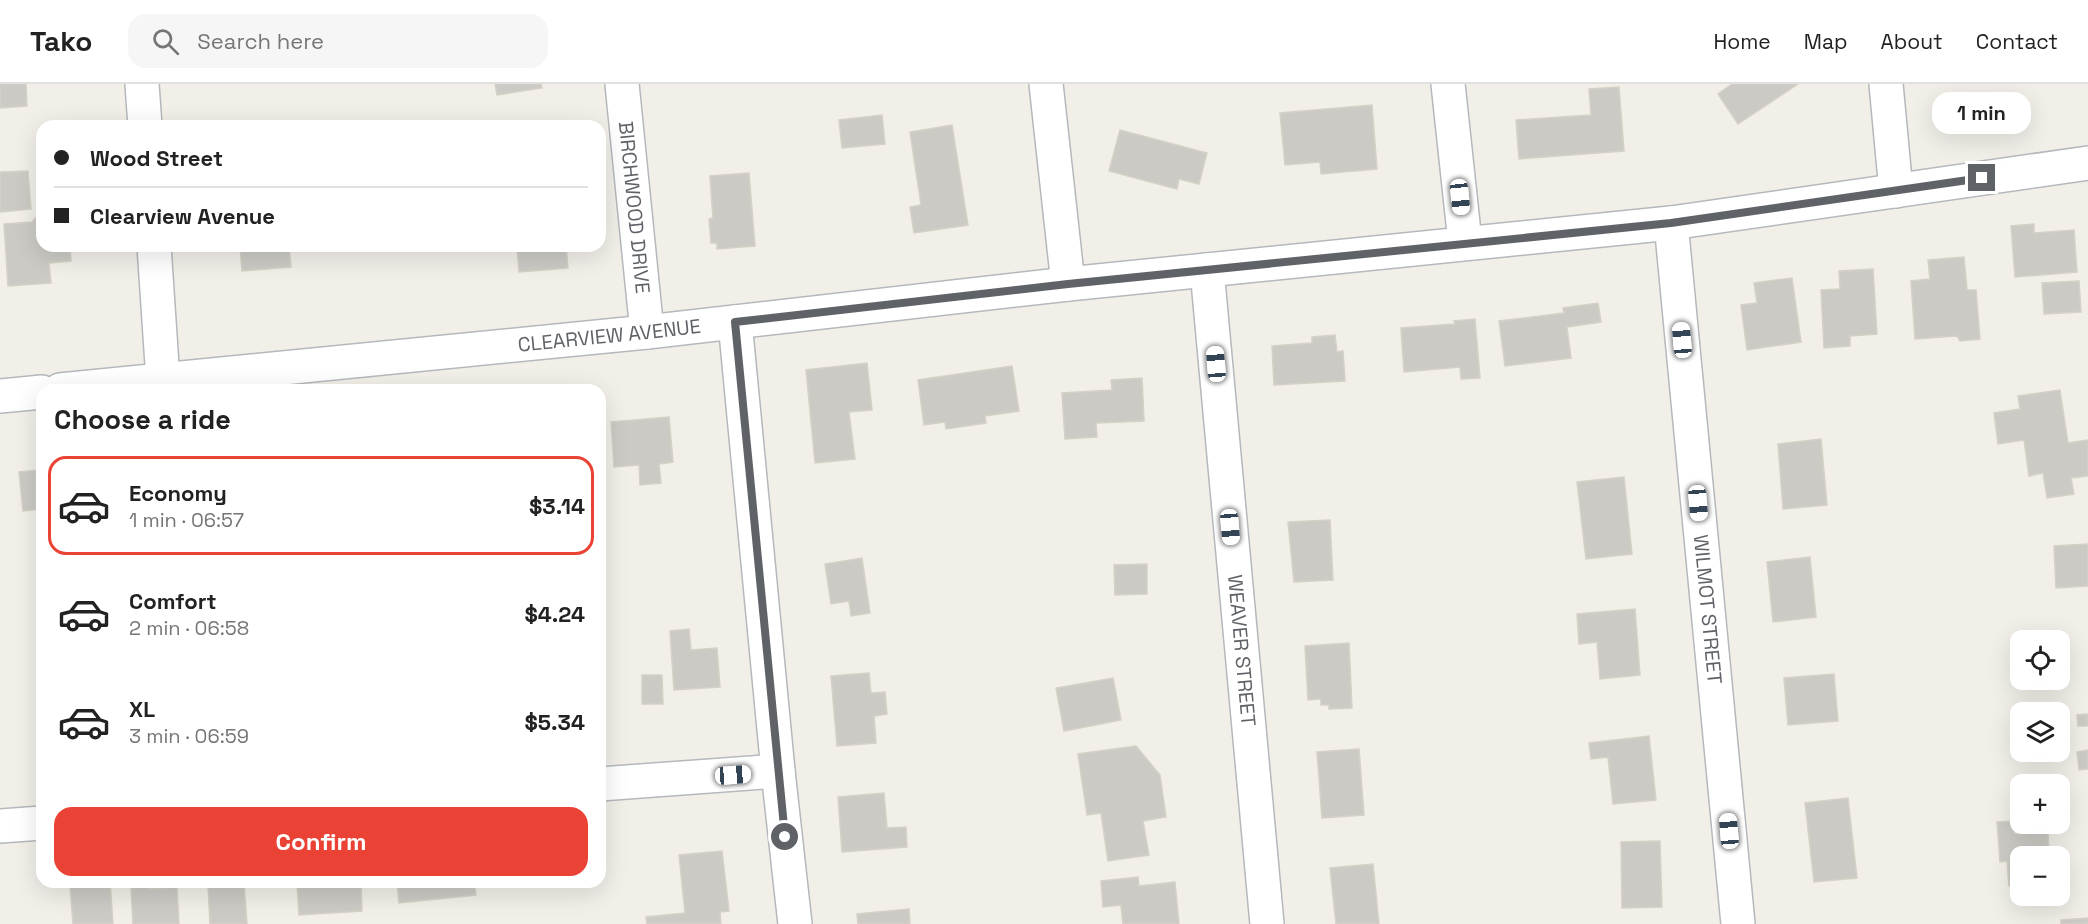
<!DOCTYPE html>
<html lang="en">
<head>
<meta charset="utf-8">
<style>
  body { margin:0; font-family:"Space Grotesk",sans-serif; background:#f6f6f6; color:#222; height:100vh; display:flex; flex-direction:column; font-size:22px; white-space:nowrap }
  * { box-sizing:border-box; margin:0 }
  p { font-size:20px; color:#767676 }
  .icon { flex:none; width:33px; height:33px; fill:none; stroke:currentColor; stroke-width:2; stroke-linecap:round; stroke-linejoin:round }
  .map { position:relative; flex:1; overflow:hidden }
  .sheet { position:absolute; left:36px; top:300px; width:570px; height:504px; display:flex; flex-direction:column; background:#fff; border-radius:18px; box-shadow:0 6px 24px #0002 }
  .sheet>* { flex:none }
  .guide { position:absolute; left:36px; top:36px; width:570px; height:132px; border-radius:18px; box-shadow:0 6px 24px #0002; display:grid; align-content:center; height:132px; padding:0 18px; background:#fff }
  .controls { position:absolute; left:2010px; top:546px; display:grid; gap:12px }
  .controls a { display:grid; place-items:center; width:60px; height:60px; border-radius:12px; background:#fff; box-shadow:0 6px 24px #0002; font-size:30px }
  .end { position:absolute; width:27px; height:27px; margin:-14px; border:8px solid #5f6368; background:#fff; box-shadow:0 0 0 3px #fff }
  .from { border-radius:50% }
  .bubble { position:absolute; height:42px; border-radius:18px; background:#fff; box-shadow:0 6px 24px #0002; font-size:20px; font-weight:700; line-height:42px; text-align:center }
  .car { position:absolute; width:18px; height:36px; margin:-18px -9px; border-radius:8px; box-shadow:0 0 4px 2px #0007; background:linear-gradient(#fff 24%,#345 0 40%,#fff 0 76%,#345 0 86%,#fff 0) }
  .guide b { display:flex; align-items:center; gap:21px; height:57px; font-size:22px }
  .guide b+b { border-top:2px solid #e0e0e0 }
  .guide i { width:15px; height:15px; background:#222 }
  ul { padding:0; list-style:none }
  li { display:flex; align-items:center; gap:18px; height:99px; margin:0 12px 9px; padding:0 6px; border:3px solid transparent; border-radius:18px }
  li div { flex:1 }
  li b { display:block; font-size:22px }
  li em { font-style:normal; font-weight:700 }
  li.on { border-color:#ea4335 }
  li>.icon { width:54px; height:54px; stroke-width:1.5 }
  h2 { padding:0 18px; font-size:27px; line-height:72px }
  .action { display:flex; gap:12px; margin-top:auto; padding:12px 18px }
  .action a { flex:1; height:69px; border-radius:18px; background:#ea4335; color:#fff; font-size:24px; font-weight:700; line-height:69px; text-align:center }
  header { display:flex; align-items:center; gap:36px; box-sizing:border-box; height:84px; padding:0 30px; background:#fff; border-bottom:2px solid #e0e0e0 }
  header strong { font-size:28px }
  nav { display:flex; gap:33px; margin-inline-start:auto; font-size:21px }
  .search { width:420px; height:54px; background:#f6f6f6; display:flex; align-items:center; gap:15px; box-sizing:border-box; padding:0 21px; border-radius:18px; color:#767676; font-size:22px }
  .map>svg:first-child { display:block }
  .building { fill:#cccac5; stroke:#d6d1c6; stroke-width:1.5 }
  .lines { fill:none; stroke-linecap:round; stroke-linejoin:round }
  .minor-casing { stroke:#b5b8bc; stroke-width:36 }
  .minor { stroke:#fff; stroke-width:33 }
  .route { stroke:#5f6368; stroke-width:8 }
  .labels { text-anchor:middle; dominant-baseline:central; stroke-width:6; stroke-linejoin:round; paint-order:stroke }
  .street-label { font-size:20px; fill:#5f6368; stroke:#fff }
</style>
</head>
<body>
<header>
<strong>Tako</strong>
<div class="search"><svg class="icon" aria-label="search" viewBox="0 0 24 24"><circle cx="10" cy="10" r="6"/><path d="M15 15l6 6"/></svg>Search here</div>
<nav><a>Home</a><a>Map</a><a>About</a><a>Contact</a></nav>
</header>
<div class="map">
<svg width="2088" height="840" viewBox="0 0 2088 840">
  <rect width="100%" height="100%" fill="#f1efe8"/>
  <path class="building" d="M0 0H26L27 22 0 24Z
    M495 0H541L542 4 497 11Z
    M1732 0H1798L1738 40 1718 10Z
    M1619 3 1624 67 1519 75 1516 36 1591 31 1589 5Z
    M1372 21 1377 85 1321 90 1320 78 1285 81 1280 29Z
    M882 31 885 60 842 64 839 36Z
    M952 41 968 141 914 149 910 123 921 121 910 48Z
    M1120 46 1207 69 1199 100 1179 95 1177 105 1109 87Z
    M28 87 31 125 0 128V88Z
    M749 89 755 162 717 165V159H711L709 135 713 134 710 92Z
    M42 126V162H70L71 177 49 179 51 199 8 202 4 140 32 138Z
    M2034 140V149L2074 146 2077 188 2015 193 2011 142Z
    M240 162H289L291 183 242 187Z
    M517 162H566L568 184 519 188Z
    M1964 173 1967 206H1976L1980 255 1960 257 1957 252 1915 255 1911 197 1930 195 1928 176Z
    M1873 185 1877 250 1850 252V262L1824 264 1821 206 1840 205 1839 187Z
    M1792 194 1801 258 1747 266 1741 221 1757 219 1754 199Z
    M2079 197 2081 228 2044 230 2042 199Z
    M1598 219 1601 238 1567 243 1571 274 1505 282 1499 237 1564 229 1563 224Z
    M1475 235 1480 294 1461 295 1460 283 1404 288 1401 244 1455 240 1454 237Z
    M1335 251 1337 268 1343 267 1345 297 1274 301 1272 262 1312 259V253Z
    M867 279 872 326 849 328 855 375 815 379 806 286Z
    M1012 282 1019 327 985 332 986 339 946 345 945 338 924 341 918 296Z
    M1142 294 1144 337 1096 339 1097 353 1065 355 1062 309 1112 306 1111 296Z
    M2060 306 2068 359 2088 356V392L2071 394 2074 410 2047 414 2043 389 2029 392 2024 356 1998 360 1994 329 2020 325 2018 312Z
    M669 333 673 378 659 380 661 399 640 401 639 381 614 383 611 338Z
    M1821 355 1827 421 1783 425 1778 360Z
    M38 379H42V425L23 427 19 388 39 386Z
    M1624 393 1632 470 1586 475 1577 398Z
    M1330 436 1333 496 1294 498 1288 438Z
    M2088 460V502L2056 504 2054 462Z
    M1810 473 1816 533 1773 538 1767 478Z
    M862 474 870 529 851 532 849 517 831 520 825 480Z
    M1147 480V510L1115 511 1114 481Z
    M1635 525 1640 591 1600 595 1597 558 1579 560 1577 530Z
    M689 545 691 566 717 564 720 603 674 606 670 547Z
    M1349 559 1352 624 1329 625V621H1321V615L1308 616 1305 562Z
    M869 589 871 609 885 608 887 630 874 632 876 659 837 662 831 592Z
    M1834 590 1838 637 1788 641 1784 594Z
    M642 591H662L663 620H642Z
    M1113 594 1121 636 1064 647 1056 604Z
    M2088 630V642H2078L2077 631Z
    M1649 652 1656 716 1613 720 1608 673 1591 675 1589 659Z
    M1136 662 1160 691 1166 733 1143 737 1149 771 1108 777 1101 729 1087 731 1078 670Z
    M1359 665 1364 731 1322 734 1317 668Z
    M2088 666V685L2079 686 2077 668Z
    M884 709 887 744 906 743 907 763 842 768 838 713Z
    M1848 714 1857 794 1814 798 1805 719Z
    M2014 737V750L2048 748 2049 772H2020V802H2009L2007 777 2000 778 1997 738Z
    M1660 757 1662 823 1622 824 1621 758Z
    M722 767 729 827 720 828 721 840H647L646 833 685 829 679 771Z
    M1373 780 1379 840H1336L1330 784Z
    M1138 793 1139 802 1175 798 1179 840H1123L1121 821 1103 823 1101 797Z
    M110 798 113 840H73L70 801Z
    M297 798H361L362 827 299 831Z
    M397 798H474L476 811 399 819Z
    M244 800 247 840H210L208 802Z
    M149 803 150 805 177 803 179 840H133L131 804Z
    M909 825 910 840H858L857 830Z
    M2088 834V840H2061V836Z"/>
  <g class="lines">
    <g class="minor-casing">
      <g id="minor">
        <path d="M142 0 145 42"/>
        <path id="s1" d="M622 0 647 248"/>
        <path d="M1046 0 1068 200"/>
        <path d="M1448 0 1465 158"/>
        <path d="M1886 0 1896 107"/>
        <path id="s2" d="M1671 139 1738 840"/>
        <path d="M154 162 163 296"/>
        <path id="s3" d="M1207 186 1267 840"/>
        <path d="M735 238 778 687 795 840"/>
        <path id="s4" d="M60 306 647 248 1068 200 1671 139 2088 79"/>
        <path d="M0 312 42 308"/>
        <path d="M600 700 778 687"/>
        <path d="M0 742 42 739"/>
      </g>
    </g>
    <use href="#minor" class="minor"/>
  </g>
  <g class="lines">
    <path class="route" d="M785 753 735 238 1068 200 1671 139 1982 94"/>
  </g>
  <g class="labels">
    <g class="street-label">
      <text stroke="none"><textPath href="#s1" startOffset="124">BIRCHWOOD DRIVE</textPath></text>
      <text stroke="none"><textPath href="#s4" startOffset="552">CLEARVIEW AVENUE</textPath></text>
      <text stroke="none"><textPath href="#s2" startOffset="388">WILMOT STREET</textPath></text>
      <text stroke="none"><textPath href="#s3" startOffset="382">WEAVER STREET</textPath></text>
    </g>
  </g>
</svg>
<div class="controls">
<a><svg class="icon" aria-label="locate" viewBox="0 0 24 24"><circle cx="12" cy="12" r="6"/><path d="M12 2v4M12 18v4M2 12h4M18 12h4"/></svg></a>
<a><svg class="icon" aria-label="layers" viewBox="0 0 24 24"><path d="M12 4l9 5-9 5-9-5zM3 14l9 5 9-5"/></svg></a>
<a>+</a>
<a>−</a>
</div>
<i class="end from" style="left:785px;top:753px"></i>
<i class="end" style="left:1982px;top:94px"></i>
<div class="bubble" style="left:1932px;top:8px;width:99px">1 min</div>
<i class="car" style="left:1460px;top:113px;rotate:174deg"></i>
<i class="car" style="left:1682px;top:256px;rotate:355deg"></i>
<i class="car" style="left:1216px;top:280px;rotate:355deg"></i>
<i class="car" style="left:1698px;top:419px;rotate:175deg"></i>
<i class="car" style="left:1230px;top:443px;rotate:175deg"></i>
<i class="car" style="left:733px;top:691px;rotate:86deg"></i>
<i class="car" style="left:1729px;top:747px;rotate:355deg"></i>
<div class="guide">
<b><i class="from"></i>Wood Street</b>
<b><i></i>Clearview Avenue</b>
</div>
<section class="sheet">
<h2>Choose a ride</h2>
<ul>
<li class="on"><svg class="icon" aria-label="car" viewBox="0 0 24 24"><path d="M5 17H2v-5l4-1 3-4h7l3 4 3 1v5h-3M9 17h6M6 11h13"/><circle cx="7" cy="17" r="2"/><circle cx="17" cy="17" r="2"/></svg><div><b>Economy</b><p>1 min · 06:57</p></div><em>$3.14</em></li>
<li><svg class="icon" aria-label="car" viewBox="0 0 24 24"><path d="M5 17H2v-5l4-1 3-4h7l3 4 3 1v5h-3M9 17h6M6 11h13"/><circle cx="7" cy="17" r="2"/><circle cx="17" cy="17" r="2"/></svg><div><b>Comfort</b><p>2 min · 06:58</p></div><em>$4.24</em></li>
<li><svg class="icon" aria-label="car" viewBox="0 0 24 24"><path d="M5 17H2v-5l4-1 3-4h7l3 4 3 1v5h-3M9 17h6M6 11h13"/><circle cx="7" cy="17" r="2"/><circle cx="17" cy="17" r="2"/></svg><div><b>XL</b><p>3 min · 06:59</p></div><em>$5.34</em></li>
</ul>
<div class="action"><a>Confirm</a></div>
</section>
</div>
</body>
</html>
